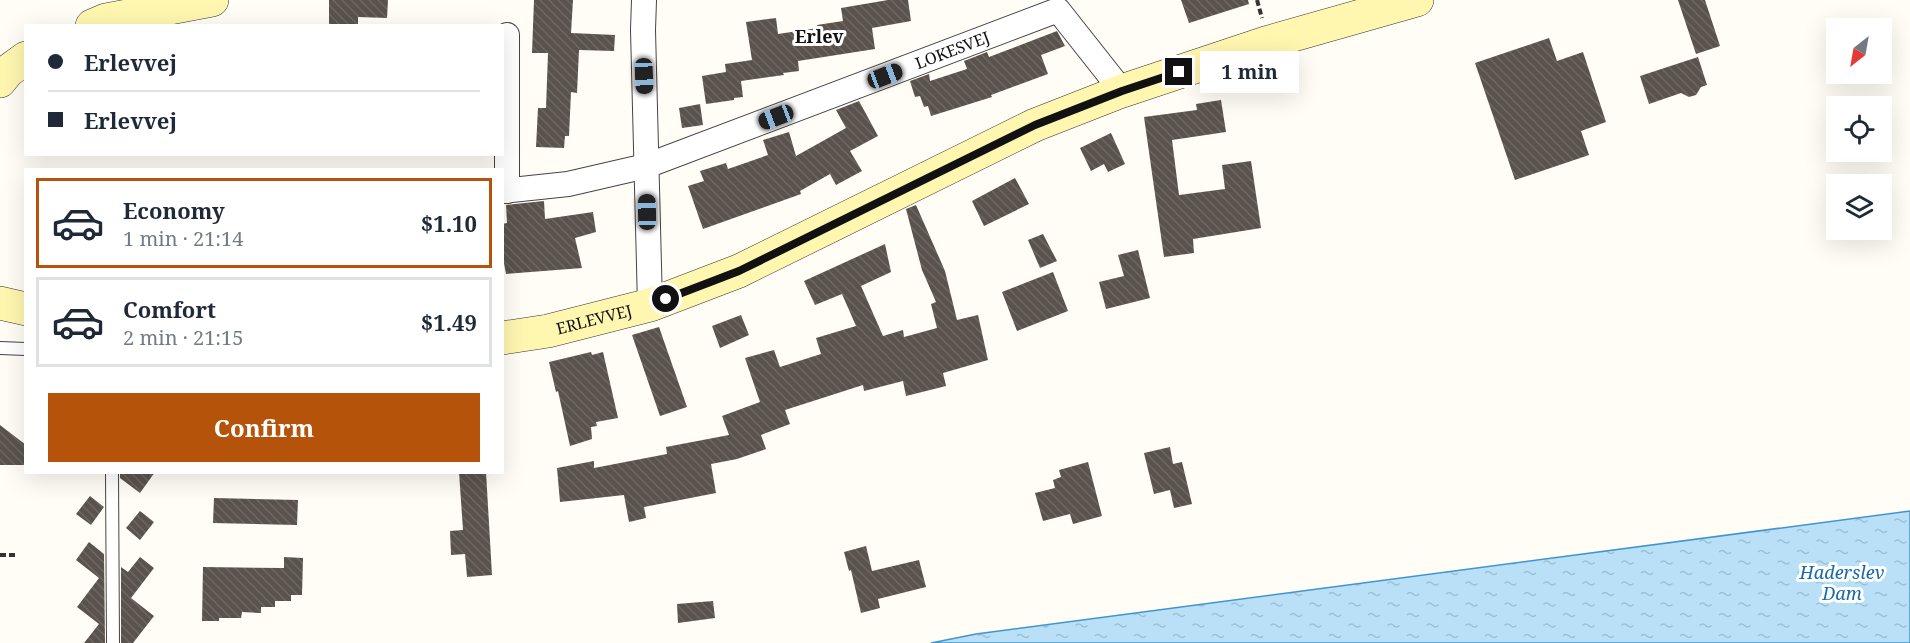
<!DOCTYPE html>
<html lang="en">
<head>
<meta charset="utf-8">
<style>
  body { margin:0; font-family:"Noto Serif",serif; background:#f2f2f3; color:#1f2937; height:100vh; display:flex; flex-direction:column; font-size:22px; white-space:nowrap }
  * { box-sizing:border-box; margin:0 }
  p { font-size:20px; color:#747a83 }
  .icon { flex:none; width:33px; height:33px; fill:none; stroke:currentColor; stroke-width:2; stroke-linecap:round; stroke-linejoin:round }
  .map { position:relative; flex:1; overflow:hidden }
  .details { position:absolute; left:24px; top:168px; width:480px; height:306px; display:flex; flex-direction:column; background:#fff; border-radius:0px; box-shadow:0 6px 24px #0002 }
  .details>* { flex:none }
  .hud { position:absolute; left:24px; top:24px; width:480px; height:132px; border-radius:0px; box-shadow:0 6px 24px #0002; display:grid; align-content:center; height:132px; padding:0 24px; background:#fff }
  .needle { width:39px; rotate:211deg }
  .tools { position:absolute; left:1826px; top:18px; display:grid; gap:12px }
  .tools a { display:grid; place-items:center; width:66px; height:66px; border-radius:0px; background:#fff; box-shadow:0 6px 24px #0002; font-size:30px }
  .end { position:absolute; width:27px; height:27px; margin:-14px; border:8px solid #111; background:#fff; box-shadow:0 0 0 3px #fff }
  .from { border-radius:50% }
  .bubble { position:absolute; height:42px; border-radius:0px; background:#fff; box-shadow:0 6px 24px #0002; font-size:20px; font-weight:700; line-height:42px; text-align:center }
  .car { position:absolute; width:18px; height:36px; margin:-18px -9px; border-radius:8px; box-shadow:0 0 4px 2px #0007; background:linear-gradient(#222 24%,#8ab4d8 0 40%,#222 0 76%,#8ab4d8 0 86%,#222 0) }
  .hud b { display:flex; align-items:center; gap:21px; height:57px; font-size:22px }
  .hud b+b { border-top:2px solid #e0e1e3 }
  .hud i { width:15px; height:15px; background:#1f2937 }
  ul { padding:10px 0 0; list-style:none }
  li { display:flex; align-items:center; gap:18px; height:90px; margin:0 12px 9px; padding:0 12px; border:3px solid #e0e1e3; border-radius:0px }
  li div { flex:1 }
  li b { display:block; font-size:22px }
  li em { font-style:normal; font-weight:700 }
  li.active { border-color:#b45309 }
  li>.icon { width:54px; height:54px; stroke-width:1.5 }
  .primary-button { display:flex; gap:12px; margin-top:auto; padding:12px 24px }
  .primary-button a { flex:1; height:69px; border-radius:0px; background:#b45309; color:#fff; font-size:24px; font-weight:700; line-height:69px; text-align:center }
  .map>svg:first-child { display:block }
  .water { fill:url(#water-ripples); stroke:#3f96cf; stroke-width:1.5 }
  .building { fill:url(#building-back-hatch) }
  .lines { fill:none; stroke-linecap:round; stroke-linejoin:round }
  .lane-casing { stroke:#444; stroke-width:14 }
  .street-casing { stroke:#444; stroke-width:26 }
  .secondary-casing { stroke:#333; stroke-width:34 }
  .path { stroke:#333; stroke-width:4; stroke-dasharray:6 3; stroke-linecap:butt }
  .lane { stroke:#fff; stroke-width:12 }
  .street { stroke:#fff; stroke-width:24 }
  .secondary { stroke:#fff6b0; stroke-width:33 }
  .route { stroke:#111; stroke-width:8 }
  .labels { text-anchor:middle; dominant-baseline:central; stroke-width:6; stroke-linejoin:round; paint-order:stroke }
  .street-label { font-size:16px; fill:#111; stroke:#fff }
  .neighbourhood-label { font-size:18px; font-weight:bold; fill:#111; stroke:#fff }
  .water-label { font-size:18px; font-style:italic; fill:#1768a6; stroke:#fff }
</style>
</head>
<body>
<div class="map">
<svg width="1910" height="643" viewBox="0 0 1910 643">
  <defs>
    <pattern id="water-ripples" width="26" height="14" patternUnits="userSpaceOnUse" patternTransform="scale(1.5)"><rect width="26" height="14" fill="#b9e0f7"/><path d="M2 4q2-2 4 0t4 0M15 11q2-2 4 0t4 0" fill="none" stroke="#9ebfd3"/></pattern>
    <pattern id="building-back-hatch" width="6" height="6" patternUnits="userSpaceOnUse" patternTransform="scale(1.5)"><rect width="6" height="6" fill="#5a524d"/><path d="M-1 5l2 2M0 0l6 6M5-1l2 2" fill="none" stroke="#6d6662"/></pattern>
  </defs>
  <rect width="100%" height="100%" fill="#fffdf5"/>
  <path class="water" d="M1910 511V643H931L976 634Z"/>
  <path class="building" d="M329 0H388L387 18 358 17V26H329Z
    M534 0H573L571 33 615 35 614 51 579 50 577 93 571 92 569 136H565L564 148 536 147 538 108H546L548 53H532Z
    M888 0H908L911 21 872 28 875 49 798 61 799 71 783 73 784 75 741 81 743 97 734 98V100L706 104 702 76 726 72 725 64 752 60 746 22 776 18 778 34 818 28 817 25 843 21 841 8Z
    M1181 0H1248L1249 4 1189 23Z
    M1678 0H1705L1720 46 1696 54Z
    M1057 31 1065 46 1041 55 1048 74 991 95 992 97 931 116 928 106 924 107 920 96 915 97 910 81 929 74 930 81 967 69 964 61 987 52 989 57Z
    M1549 38 1557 61 1583 52 1606 122 1581 131 1589 155 1515 180 1475 63Z
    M1698 57 1707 85 1701 87 1696 95 1689 97 1681 93 1649 104 1640 76Z
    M1221 100 1226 132 1172 140 1179 195 1225 189 1222 165 1251 161 1261 228 1193 239 1194 253 1164 257 1144 117 1197 110 1196 104Z
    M859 101 878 136 850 151 862 171 836 185 830 174 800 191 801 194 703 229 688 186 704 181 700 171 726 163 728 169 768 155 763 140 789 132 796 156 846 128 836 110Z
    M700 104 703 125 682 128 679 108Z
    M1111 133 1125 164 1108 172 1104 164 1091 171 1080 148Z
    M1015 178 1029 204 984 226 972 201Z
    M544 201 545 219 593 212 596 232 575 238 582 268 506 274 502 252V224L507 223 506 205Z
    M916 205 945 271 957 320 978 315 988 360 943 373 946 386 906 396 903 381 864 391 863 385 785 410 790 424 761 435 766 449 737 459 711 464 716 493 644 507 646 518 629 522 624 495 560 502 557 468 594 461V468L667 454 666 447 729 435 722 416 760 402 745 358 774 350 780 367 821 354 816 338 856 326 842 294 815 305 804 281 885 244 891 272 861 286 883 336 903 330 904 337 937 328 931 304 936 302 922 270 906 209Z
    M1043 234 1057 261 1040 268 1028 240Z
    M1138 250 1150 298 1106 309 1099 282 1124 276 1118 255Z
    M1053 272 1068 311 1017 331 1002 292Z
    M741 315 749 335 720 348 712 326Z
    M659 327 687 407 660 416 632 335Z
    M591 352 592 355 603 352 618 418 596 422 597 426 591 427 592 439 570 446 558 391 556 392 549 362Z
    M0 425 26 445V465H0Z
    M1170 447 1173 464 1182 462 1192 504 1174 508 1170 490 1154 494 1144 453Z
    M1088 462 1102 516 1073 524 1070 514 1043 521 1035 493 1055 488 1053 480 1061 477 1059 470Z
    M120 472H155L140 493 120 478Z
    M459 472H486L492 575 467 577 465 554 451 555 450 531 463 530Z
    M90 496 104 507 91 525 76 514Z
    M214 498 298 500 297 525 213 523Z
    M140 511 154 522 140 540 126 528Z
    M89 542 104 554 105 643H84L99 624 77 607 99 578 76 560Z
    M866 546 872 571 919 560 926 587 878 599 880 608 861 613 851 570 849 571 844 552Z
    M140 557 154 568 131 598 154 616 133 643H121V567L128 572Z
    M284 557 303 558 302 595H291V601H275V607H261V613L242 612 241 618H219V621H202L203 567 284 568Z
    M713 601 715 618 678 623 677 604Z"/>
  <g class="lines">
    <g class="lane-casing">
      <path id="lane" d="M0 348 26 349
        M112 472 113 643"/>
    </g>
    <g class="street-casing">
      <g id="street">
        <path d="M644 0 643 30 650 305"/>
        <path d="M507 35V191"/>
        <path id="s1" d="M502 191 568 184 646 166 1058 10 1122 91"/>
      </g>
    </g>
    <g class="secondary-casing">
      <g id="secondary">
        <path d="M92 26 106 20 212 0"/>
        <path d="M0 81 8 71 26 58"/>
        <path d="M0 303 26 309"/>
        <path id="s2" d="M502 338 548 331 650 305 739 271 1035 125 1122 91 1269 42 1417 0"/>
      </g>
    </g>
    <path class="path" d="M1257 0 1262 18
      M0 555H15"/>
    <use href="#lane" class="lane"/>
    <use href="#street" class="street"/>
    <use href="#secondary" class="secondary"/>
  </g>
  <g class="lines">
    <path class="route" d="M666 299 739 271 1035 125 1122 91 1179 72"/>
  </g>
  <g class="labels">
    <g class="street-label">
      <text stroke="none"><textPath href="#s1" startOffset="474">LOKESVEJ</textPath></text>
      <text stroke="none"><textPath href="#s2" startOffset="94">ERLEVVEJ</textPath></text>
    </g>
    <g class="neighbourhood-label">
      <text x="819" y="36">Erlev</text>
    </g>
    <g class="water-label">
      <text x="1842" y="572">Haderslev<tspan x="1842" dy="21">Dam</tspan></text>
    </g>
  </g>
</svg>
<div class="tools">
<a><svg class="needle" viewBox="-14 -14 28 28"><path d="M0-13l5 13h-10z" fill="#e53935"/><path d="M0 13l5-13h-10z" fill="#747a83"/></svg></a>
<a><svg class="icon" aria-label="locate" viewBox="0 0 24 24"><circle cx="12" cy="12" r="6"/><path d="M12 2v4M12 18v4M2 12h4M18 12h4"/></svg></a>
<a><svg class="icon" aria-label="layers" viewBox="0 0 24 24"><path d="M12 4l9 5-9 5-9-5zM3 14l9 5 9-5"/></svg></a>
</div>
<i class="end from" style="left:666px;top:299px"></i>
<i class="end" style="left:1179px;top:72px"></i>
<div class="bubble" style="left:1200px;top:51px;width:99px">1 min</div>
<i class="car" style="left:644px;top:76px;rotate:178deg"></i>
<i class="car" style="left:885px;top:76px;rotate:69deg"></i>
<i class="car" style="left:776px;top:117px;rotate:249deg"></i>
<i class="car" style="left:647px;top:212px;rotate:359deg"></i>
<div class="hud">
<b><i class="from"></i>Erlevvej</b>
<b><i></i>Erlevvej</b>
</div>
<section class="details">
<ul>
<li class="active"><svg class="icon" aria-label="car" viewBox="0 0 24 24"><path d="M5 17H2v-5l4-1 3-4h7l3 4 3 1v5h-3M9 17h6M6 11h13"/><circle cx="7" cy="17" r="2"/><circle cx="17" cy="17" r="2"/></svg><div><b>Economy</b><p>1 min · 21:14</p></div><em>$1.10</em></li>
<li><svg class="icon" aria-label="car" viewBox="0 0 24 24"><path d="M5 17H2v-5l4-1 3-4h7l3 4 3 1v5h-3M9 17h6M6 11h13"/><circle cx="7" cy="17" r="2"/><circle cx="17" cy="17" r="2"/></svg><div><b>Comfort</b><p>2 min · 21:15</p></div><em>$1.49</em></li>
</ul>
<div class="primary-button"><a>Confirm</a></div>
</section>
</div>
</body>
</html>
